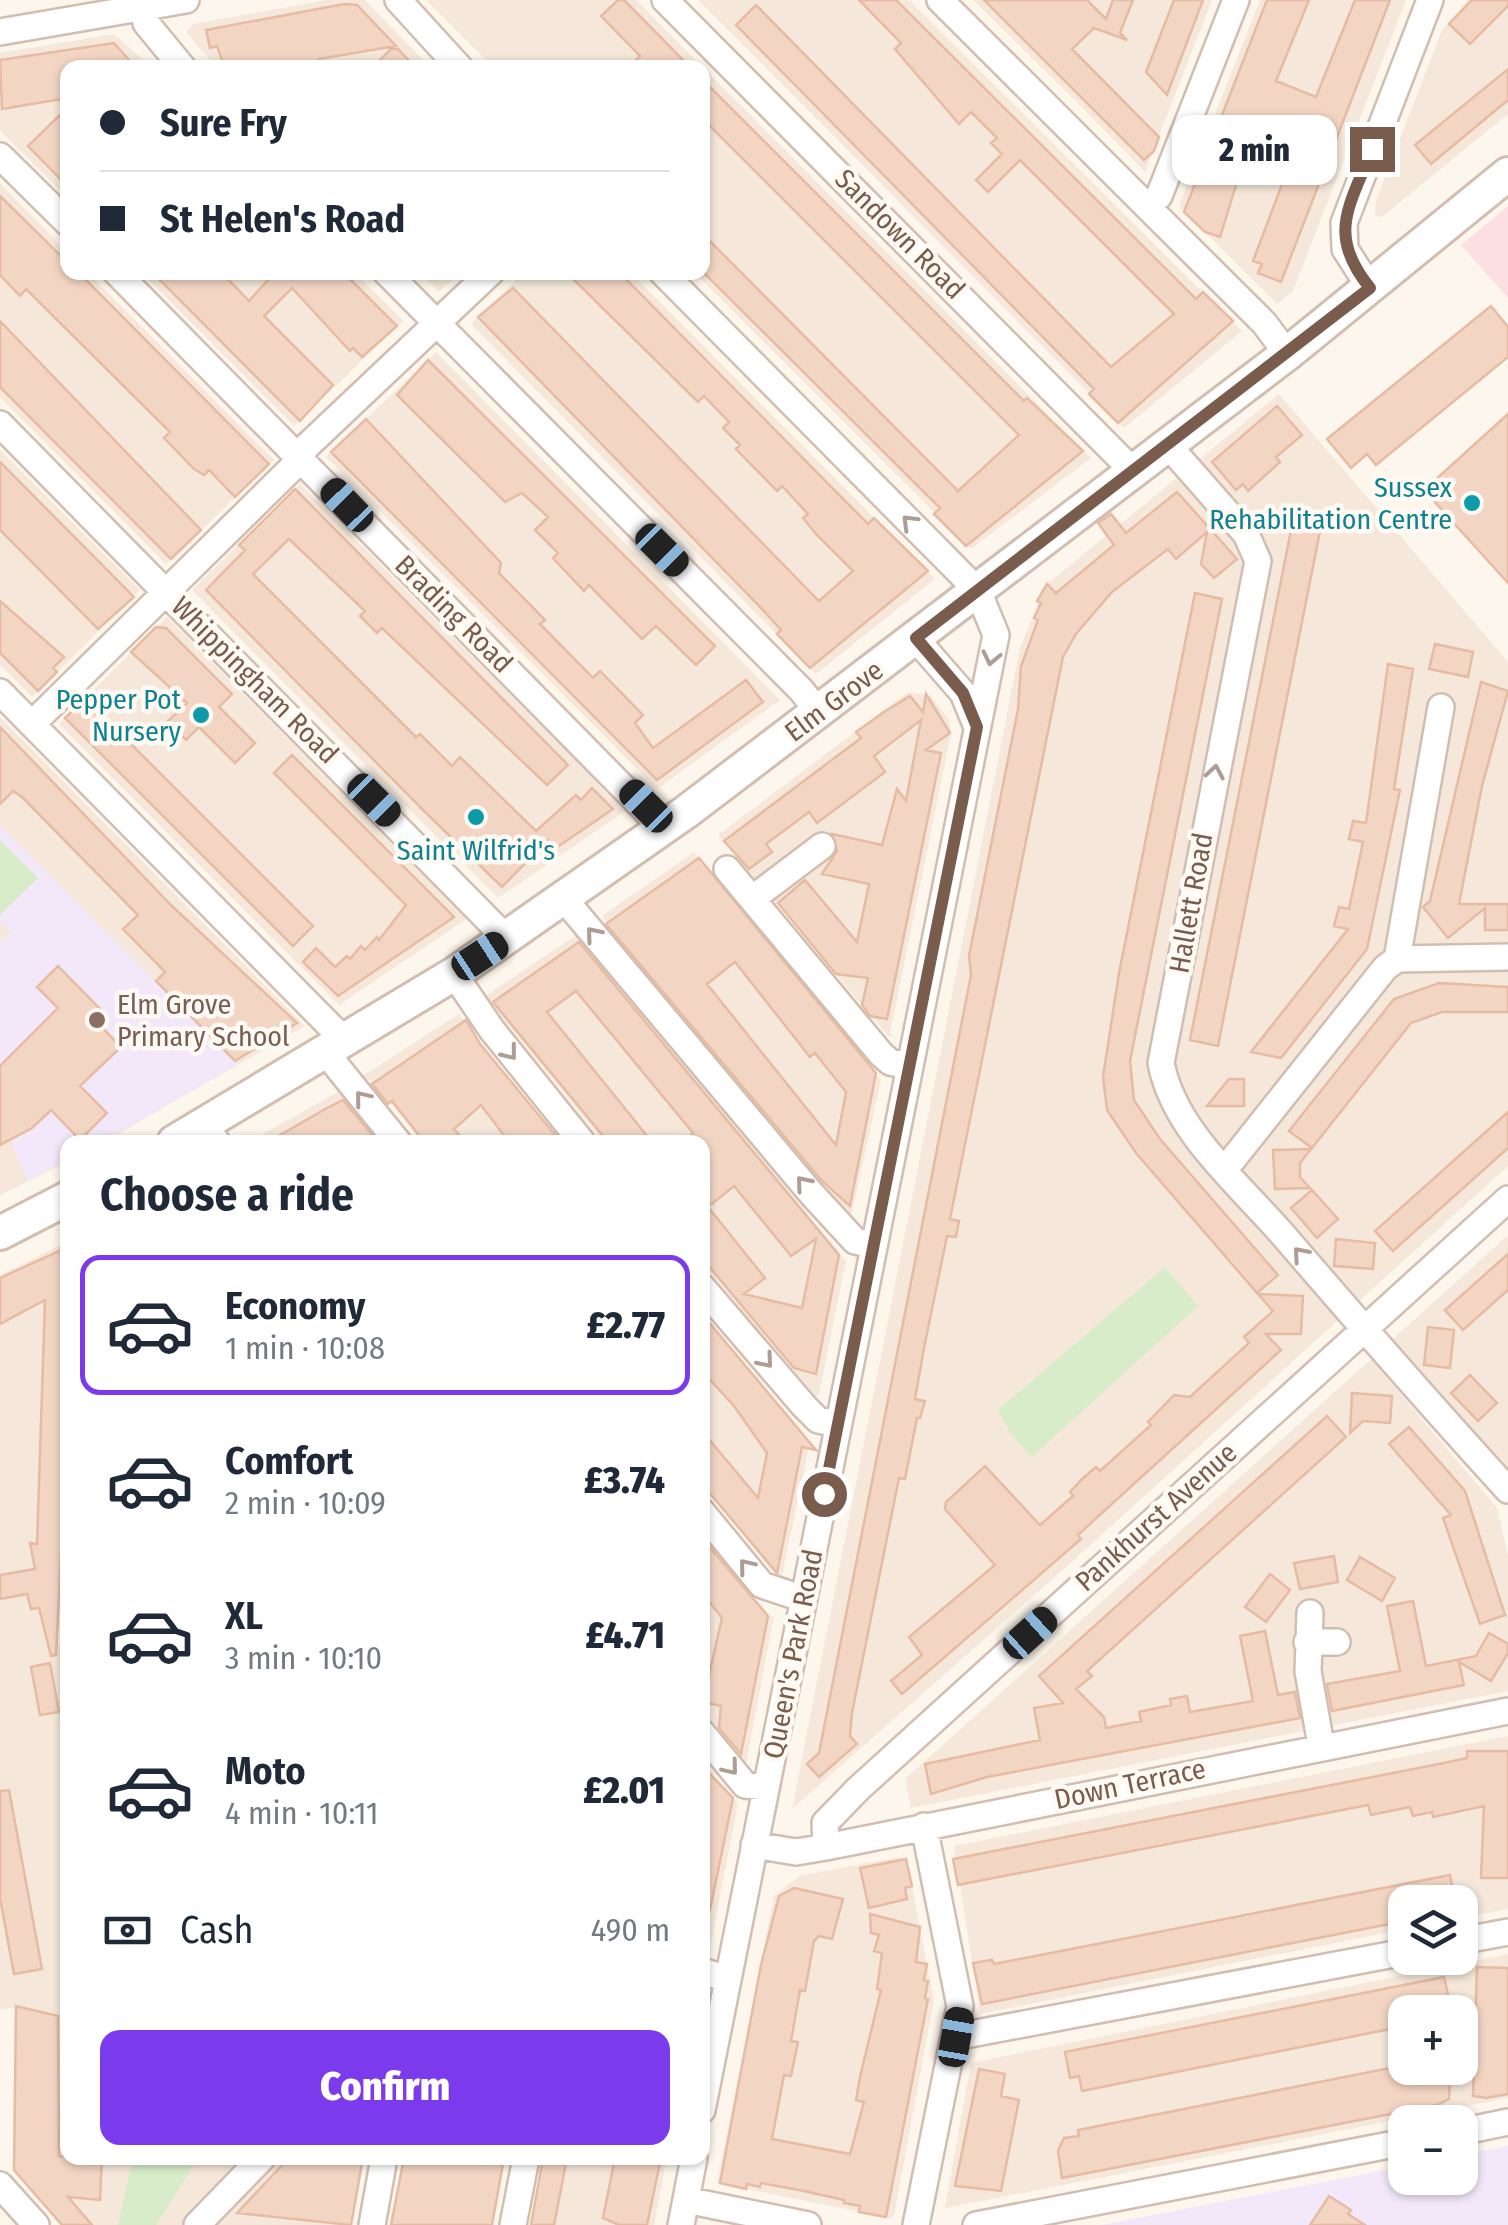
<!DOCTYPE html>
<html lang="en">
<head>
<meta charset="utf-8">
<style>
  body { margin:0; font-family:"Fira Sans Condensed",sans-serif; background:#f6f6f7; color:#1f2937; height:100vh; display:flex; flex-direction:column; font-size:38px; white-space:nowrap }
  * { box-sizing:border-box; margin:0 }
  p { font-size:32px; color:#747a83 }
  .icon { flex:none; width:55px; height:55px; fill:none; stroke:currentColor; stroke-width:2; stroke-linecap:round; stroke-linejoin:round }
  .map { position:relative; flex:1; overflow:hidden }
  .panel { position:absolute; left:60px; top:1135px; width:650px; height:1030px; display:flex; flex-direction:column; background:#fff; border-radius:20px; box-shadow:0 2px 8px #0004 }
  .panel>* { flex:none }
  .top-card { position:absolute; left:60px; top:60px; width:650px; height:220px; border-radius:20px; box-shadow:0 2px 8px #0004; display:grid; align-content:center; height:220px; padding:0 40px; background:#fff }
  .tools { position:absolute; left:1388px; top:1885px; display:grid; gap:20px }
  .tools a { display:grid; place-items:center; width:90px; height:90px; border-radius:20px; background:#fff; box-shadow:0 2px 8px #0004; font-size:50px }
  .end { position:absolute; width:45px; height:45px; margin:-22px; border:12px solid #7a5c4d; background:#fff; box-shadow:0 0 0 5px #fff }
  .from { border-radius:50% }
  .bubble { position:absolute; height:70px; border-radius:20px; background:#fff; box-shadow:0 2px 8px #0004; font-size:32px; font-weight:800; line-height:70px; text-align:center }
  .car { position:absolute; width:30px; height:60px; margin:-30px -15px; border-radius:12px; box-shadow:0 0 8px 2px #0007; background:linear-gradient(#222 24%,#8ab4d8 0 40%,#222 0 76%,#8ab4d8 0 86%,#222 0) }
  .top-card b { display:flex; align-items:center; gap:35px; height:95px; font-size:38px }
  .top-card b+b { border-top:2px solid #e0e1e3 }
  .top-card i { width:25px; height:25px; background:#1f2937 }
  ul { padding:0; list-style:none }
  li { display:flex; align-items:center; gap:30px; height:140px; margin:0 20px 15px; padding:0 20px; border:5px solid transparent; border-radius:20px }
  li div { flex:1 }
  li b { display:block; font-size:38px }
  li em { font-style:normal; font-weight:800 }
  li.active { border-color:#7c3aed }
  li>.icon { width:90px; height:90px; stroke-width:1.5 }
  h2 { padding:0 40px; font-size:45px; line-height:120px }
  .pay { display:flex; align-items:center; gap:25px; height:110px; padding:0 40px; font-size:38px }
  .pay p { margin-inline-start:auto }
  .action { display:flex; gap:20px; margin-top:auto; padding:20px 40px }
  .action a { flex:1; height:115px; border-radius:20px; background:#7c3aed; color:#fff; font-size:40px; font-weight:800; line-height:115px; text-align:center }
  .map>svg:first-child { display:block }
  .residential { fill:#f5e8da; fill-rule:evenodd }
  .education { fill:#f3e8fa }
  .medical { fill:#fbdfe3 }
  .green { fill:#d8ecc9 }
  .building { fill:#f3d5c3; stroke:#e6bba3; stroke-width:2.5; fill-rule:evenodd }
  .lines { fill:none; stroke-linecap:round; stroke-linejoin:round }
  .minor-casing { stroke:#d1beb0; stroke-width:30 }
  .tertiary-casing { stroke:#d1beb0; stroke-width:38 }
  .minor { stroke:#fff; stroke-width:25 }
  .tertiary { stroke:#fff; stroke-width:32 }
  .oneway { stroke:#af9d94 }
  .route { stroke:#7a5c4d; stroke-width:12 }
  .culture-dot { fill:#0f9aa8; stroke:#fffaf3; stroke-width:4 }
  .education-dot { fill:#8d6e63; stroke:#fffaf3; stroke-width:4 }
  .labels { text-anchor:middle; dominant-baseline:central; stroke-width:9; stroke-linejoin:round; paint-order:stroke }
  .street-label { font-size:28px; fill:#7a5c4d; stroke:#fffaf3 }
  .culture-label { font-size:28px; fill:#0d838f; stroke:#fffaf3; text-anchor:end }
  .education-label { font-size:28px; fill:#785e54; stroke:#fffaf3; text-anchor:start }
</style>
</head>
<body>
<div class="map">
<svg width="1508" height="2225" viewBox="0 0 1508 2225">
  <rect width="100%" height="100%" fill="#fdf6ec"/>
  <path class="residential" d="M327 0H365L430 67H216L186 32 193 24Z
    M426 0H636L1091 458 971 549 695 273 702 272V68L493 67Z
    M698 0H909L1242 331 1124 428Z
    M973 0H1212L1145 172 1077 102Z
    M1260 0H1406L1293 291 1277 304 1179 206Z
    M1468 0H1508V114L1382 217 1375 216 1376 201 1442 30Z
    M114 34 151 67 68 68 67 198 0 130V53Z
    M0 183 67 252 68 272 88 273 274 460 166 564 0 397Z
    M142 273H355L403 321 294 426Z
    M420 273H459L439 292Z
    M523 273H631L935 579 816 674 471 324Z
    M436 352 780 700 657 789 326 457Z
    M1279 394 1508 662V1166L1065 1568 792 1809 1020 648 1046 585Z
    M0 450 140 590 32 697 0 665Z
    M300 484 574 758 624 812 498 898 225 624 192 590Z
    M167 617 466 919 339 1005 59 724Z
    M908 692 930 695 949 719 951 733 890 1034 897 1037 888 1036 718 835Z
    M0 717 305 1026 104 1142H68L67 1162 0 1195Z
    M694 852 881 1080 851 1217 602 916Z
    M578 934 846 1261 819 1394 813 1397 703 1263 702 1142H604L491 1004 478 1001Z
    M459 1014 500 1068 562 1142H424L372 1081 359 1078Z
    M339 1091 382 1142H248L313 1106Z
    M1508 1235V1471L1420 1372 1384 1347Z
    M64 1243 68 1248V1372L57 1644 68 1645V2158H363L351 2225H62L14 2168 16 2008 0 2009V1275Z
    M702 1313 810 1442 782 1576H776L703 1484Z
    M1371 1359 1497 1508 1508 1555V1691L911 1808 905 1779Z
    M702 1536 768 1616H774L746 1764 703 1713Z
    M1508 1736V1909L1460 1918V1902H1405V1929L980 2014 954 1846Z
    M703 1761 738 1804 709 1952 703 1944Z
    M899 1857 907 1861 934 2000 894 2215 890 2218 717 2183 774 1896 799 1876Z
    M1508 1954V2098L945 2208 971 2063ZM1405 2012H1460V2068H1405Z
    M543 2158H667L654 2225H530Z"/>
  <path class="education" d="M0 825 238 1065 101 1142H68L67 1160 28 1181 0 1116V942L11 932 0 921Z
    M1508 2146V2225H1102L1405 2166V2178H1460V2155Z"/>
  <path class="medical" d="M1508 206V298L1461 245Z"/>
  <path class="green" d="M0 840 38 878 0 915Z
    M1165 1267 1198 1306 1032 1457 1011 1434 998 1410Z
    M133 2158H198L156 2225H118Z"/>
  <path class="building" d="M618 0H624L691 68H628L640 56 601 16Z
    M859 0H896L1196 299 1203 292 1233 321 1118 423 1089 394 1094 389 736 25 756 5 1111 367 1174 314 1020 160 988 192 976 180 1002 154 991 143 997 138 971 112 959 124 895 49 901 43Z
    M984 0H1087L1106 19 1113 0H1133L1120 33 1127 40 1094 28 1072 49 1159 137 1154 151 1144 160Z
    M1174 0H1203L1167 95 1146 72Z
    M1267 0H1309L1276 81 1316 97 1355 0H1390L1281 282 1258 273 1262 264 1253 261 1284 179 1243 163 1220 237 1205 232 1184 212Z
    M1472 0H1508V6L1470 44 1449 24Z
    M344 4 357 5 396 46 319 59 320 65 307 68H225L217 46 210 48 206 30Z
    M114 43 136 68H68V98L2 109 0 60Z
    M391 49H398L416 68H372Z
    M1508 69V100L1431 164 1415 145Z
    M702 79 1024 401 1027 398 1083 451 966 546 934 514 940 508 702 271V233L958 491 1019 435 702 118Z
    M68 107V187L28 146Z
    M0 196 68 263V272H78L269 464 235 497 209 470 204 475 194 469 164 438 170 432 26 289 20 296 0 275Z
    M152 272H221L249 301 275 272H343L397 326 362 357 353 348 350 351 292 288 264 316 333 385 300 421Z
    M566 272H619L868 524 874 518 928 571 810 668 777 634 781 630 760 607 478 317 513 288 819 601 853 571 816 534 803 518 808 514 782 486 777 491 736 449 740 445 723 428 729 422 704 396 698 402Z
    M1491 306 1508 327V357L1376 465 1367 454 1351 468 1327 439Z
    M0 321 201 530 171 559 0 387Z
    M428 360 715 646 696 665 656 626 642 639 589 585 584 591 553 558 558 553 535 530 548 517 522 493 505 502 397 395Z
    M1277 406 1302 435 1276 457 1280 462 1248 491 1243 484 1236 490 1212 462Z
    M1508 414V583L1424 490Z
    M366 419 501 563 499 573 545 620 540 624 593 678 600 671 643 715 635 723 653 748 746 680 763 702 657 780 331 452Z
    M0 462 134 597 98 629 0 530Z
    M295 489 568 765 547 785 382 628 377 633 360 616 365 611 289 539 253 574 416 737 420 734 452 766 460 757 536 831 576 795 581 800 592 788 613 809 556 848 548 840 502 887 423 810 206 590 245 550 239 545Z
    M1177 492 1237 559 1214 578 1201 564 1207 532 1176 559 1168 549 1112 592 1076 634 1063 657 950 1219 959 1221 956 1237 947 1236 924 1348 915 1399 925 1401 920 1418H917L905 1479 899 1478 852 1713 850 1736 857 1744 819 1777 807 1764 819 1753 971 975 969 956 1018 709 1021 666 1038 620 1034 618 1041 603 1037 601 1047 584 1056 593 1114 545 1098 523 1111 514 1126 533Z
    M1294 515 1322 521 1218 1046 1190 1040Z
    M1195 593 1222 599 1130 1061 1134 1100 1160 1139 1278 1275 1257 1293 1136 1153 1107 1110 1103 1077 1119 973Z
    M0 601 64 657 53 668 57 672 38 691 0 653Z
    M156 627 166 628 232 694 219 707 255 743 235 763 199 727 186 740 168 721 187 703 131 652Z
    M1435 644 1473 652 1468 677 1429 669Z
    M1388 664 1413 669 1394 789 1400 790 1367 949 1281 1058 1251 1052 1348 929 1334 926 1339 907 1349 909 1363 842 1349 839 1353 821 1366 823Z
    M1481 682 1508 691 1482 786 1459 904H1508V930H1485V908L1448 938 1423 907 1430 901Z
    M926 694 950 733 926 750 941 753 887 1019 870 1016 862 1005 868 978 836 974 778 903 805 880 857 942 869 884 822 874 837 851 832 834 882 845 897 789 906 801 921 720 874 756 885 772 817 823 809 812 766 844 772 852 749 869 724 841 861 738 856 732 884 712 910 696 923 712Z
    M85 698 313 926 293 946 65 718Z
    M0 727 171 905 297 1023 235 1061 156 981 165 972 123 929 138 915 22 797 13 791 0 804Z
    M292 755 454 917 338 996 303 962 316 948 335 967 347 956 350 959 361 946 365 950 377 937 379 940 406 905 274 773Z
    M699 858 876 1073 850 1206 822 1181 606 924ZM735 962 810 1057 815 1053 846 1092 836 1145 707 984Z
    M579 942 839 1255 816 1374 794 1368 702 1258V1142H693L689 1137 693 1133 576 991 547 1012 652 1142H608L493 1002ZM734 1186 791 1256 816 1239 802 1308 744 1294 765 1278 708 1207Z
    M58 966 101 1010 93 1018 121 1047 80 1086 107 1113 80 1140 51 1110 32 1128 0 1145V1066L58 1008 37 987Z
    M1439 983 1508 987V1012H1442L1411 1023 1312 1148 1289 1131 1394 999Z
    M466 1020 480 1044 561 1142H509L481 1105 454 1129 466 1142H424L392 1101 388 1104 372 1084Z
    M1229 1079H1244V1106H1207Z
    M343 1100 378 1142H268L327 1108Z
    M1508 1112V1148L1393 1251 1375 1231Z
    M1311 1149 1300 1163V1177L1310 1188 1275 1189 1273 1150Z
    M1312 1190 1338 1219 1317 1238 1291 1208Z
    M1336 1239 1375 1243 1373 1269 1334 1266Z
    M68 1247 62 1536 56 1655 51 1656 39 1608 31 1609 27 1594 0 1599V1575L35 1569 30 1543 37 1544 45 1300 0 1324V1278Z
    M1508 1254V1290L1463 1330 1445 1310Z
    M1258 1294 1303 1296 1301 1334H1266L1281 1350 1092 1522 1078 1535 1081 1539 902 1694 891 1681 922 1655 909 1637 995 1565 945 1509 946 1502 985 1466 1040 1525 1073 1496 1070 1492 1082 1479 1096 1467 1100 1471 1151 1425 1148 1422 1174 1395 1190 1397 1249 1343 1244 1337 1273 1311Z
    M702 1314 816 1450 802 1447 777 1573 702 1484V1431L758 1498 767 1453 734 1406 702 1371Z
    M1428 1327 1454 1330 1450 1368 1424 1365Z
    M1470 1375 1497 1403 1478 1421 1451 1393Z
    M1352 1393 1392 1396 1390 1423 1363 1421 1350 1433Z
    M1327 1416 1346 1437 1087 1671 1092 1676 1076 1689 1104 1717 1106 1728 1141 1721 1139 1712 1171 1705 1170 1699 1187 1696 1190 1712 1253 1701 1240 1636 1265 1631 1278 1695 1295 1692 1300 1718 987 1777 931 1794 925 1764 1040 1740 1034 1708 1063 1703 1039 1676Z
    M1409 1427 1465 1491 1505 1615 1480 1624 1443 1518 1451 1515 1389 1444Z
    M702 1538 768 1616 741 1754 719 1728 721 1706 703 1702 722 1618 702 1592Z
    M1334 1556 1338 1582 1300 1589 1294 1563Z
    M1360 1557 1395 1578 1382 1601 1347 1580Z
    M1270 1574 1290 1590 1266 1622 1245 1607Z
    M1413 1601 1426 1666 1476 1656 1489 1633 1508 1644V1653L1491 1681 1459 1662 1464 1685 1332 1711 1327 1684 1400 1671 1387 1606Z
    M50 1663 59 1712 40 1715 31 1667Z
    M1467 1751H1508V1878H1481L1484 1806 1433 1817 1432 1812 1413 1816 1410 1807 1371 1815 1368 1805 958 1885 953 1859 1439 1764 1467 1758Z
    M702 1766 733 1798 710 1910 702 1909Z
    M9 1790 42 1969 14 1974 0 1898V1791Z
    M906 1859 912 1886 905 1888 907 1899 869 1908 860 1868Z
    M1450 1875 1455 1902H1405V1921L982 2004 973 1963 992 1960 994 1964Z
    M794 1888 843 1899 832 1939 819 1936 814 1941 805 1991 800 1990 791 2041 798 2042 791 2076 784 2075 772 2139 850 2154 864 2102 856 2100 860 2077 881 1990 877 1989 882 1953 874 1951 879 1935 871 1933 870 1914 920 1927 916 1962 927 1964 924 1980 928 1981 925 1998 928 1999 886 2217 859 2212 860 2206 844 2203V2200L804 2191 761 2183 760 2187 747 2184 746 2189 720 2183 761 1965 779 1896Z
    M1477 1967 1508 1968V2094L1486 2098 1473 2096Z
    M1444 1977 1452 2012H1405V2026L1082 2091 1079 2076 1070 2078 1065 2052Z
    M16 2006 58 2016 59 2156 102 2158 100 2200 68 2197 92 2225H62L14 2170Z
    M1405 2065 1419 2068 1422 2080 1450 2081 1449 2099 1437 2105 1062 2178 1058 2151 1064 2138 1079 2136 1078 2130Z
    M979 2069 1005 2074 1001 2096 1019 2100 1001 2191 955 2186Z
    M289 2158H363L351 2225 237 2213Z
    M404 2158H504L492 2225H391Z
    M543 2158H567L554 2225H531Z
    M615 2158H661L647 2225H619L603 2218Z
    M1329 2196 1351 2210 1348 2214 1365 2225H1310Z"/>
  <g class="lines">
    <g class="minor-casing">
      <path id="minor" d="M398 0 460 68
        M665 0 1132 470
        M940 0 1265 324 1287 354
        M144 7 146 23 183 68
        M0 32 186 0
        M0 156 68 223
        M1148 206 1159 196 1236 0
        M116 272 663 828
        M386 272 802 691 818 712
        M662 272 978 591 996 635 702 2110
        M1370 288 1345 249 1344 223 1430 0
        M0 424 507 939
        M1167 444 1246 534 1258 561 1161 1063C1174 1131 1240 1185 1284 1236 1358 1322 1432 1407 1508 1490
        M915 638 963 693 977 727
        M0 692 345 1041
        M32 724 292 468 306 447 491 272
        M727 869 881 1054 890 1062 909 1066
        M752 899 822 846
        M565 900 810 1192 855 1241 874 1245
        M1397 959 1441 707
        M454 974 492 1030 582 1142
        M326 1053 398 1142
        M204 1127 217 1142
        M1226 1168 1385 968 1397 959 1508 957
        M702 1287 804 1406 818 1420 838 1424
        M702 1512 762 1585 804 1599
        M1310 1613 1308 1671 1321 1745
        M1307 1642H1337
        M702 1733 745 1785 766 1787
        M754 1845 796 1852 826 1847 1508 1711
        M826 1847 825 1823 858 1789 1508 1199
        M1460 1941 1508 1932
        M702 1971 727 1979
        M955 2037 1405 1952
        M1460 2132 1508 2122
        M0 2185 36 2225
        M686 2200 808 2225
        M197 2225 262 2158
        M372 2225 384 2158
        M513 2225 526 2158
        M681 2225 694 2158
        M916 2225 960 2006 924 1826
        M976 2225 1405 2142"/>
    </g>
    <g class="tertiary-casing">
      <path id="tertiary" d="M174 1142 454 974 686 812 1287 354 1508 174
        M0 1233 68 1198"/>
    </g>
    <use href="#minor" class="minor"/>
    <use href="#tertiary" class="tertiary"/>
  </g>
  <defs><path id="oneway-chevron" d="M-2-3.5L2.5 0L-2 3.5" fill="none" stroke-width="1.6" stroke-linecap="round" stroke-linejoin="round" transform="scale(2.5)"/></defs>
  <g class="oneway">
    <use href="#oneway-chevron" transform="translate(909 522) rotate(-135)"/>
    <use href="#oneway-chevron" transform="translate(991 658) rotate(102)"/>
    <use href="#oneway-chevron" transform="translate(1215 772) rotate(-80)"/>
    <use href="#oneway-chevron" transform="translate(593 934) rotate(-130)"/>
    <use href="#oneway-chevron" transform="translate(510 1053) rotate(52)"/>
    <use href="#oneway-chevron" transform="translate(362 1098) rotate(-129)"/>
    <use href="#oneway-chevron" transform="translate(803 1183) rotate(-130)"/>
    <use href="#oneway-chevron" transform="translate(1300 1254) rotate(-131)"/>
    <use href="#oneway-chevron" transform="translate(766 1361) rotate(50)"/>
    <use href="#oneway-chevron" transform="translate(746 1566) rotate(-129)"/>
    <use href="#oneway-chevron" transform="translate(731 1768) rotate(51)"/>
  </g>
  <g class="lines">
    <path class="route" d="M824 1494 977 727 963 693 916 638 1370 288C1326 234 1350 206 1372 149"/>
  </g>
  <g class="culture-dot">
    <circle cx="1472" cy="503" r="10"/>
    <circle cx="201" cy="715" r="10"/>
    <circle cx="476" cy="817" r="10"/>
  </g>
  <circle class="education-dot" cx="97" cy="1020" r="10"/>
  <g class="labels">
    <g class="street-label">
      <text transform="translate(900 234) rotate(45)">Sandown Road</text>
      <text transform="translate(454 614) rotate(45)">Brading Road</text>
      <text transform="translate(255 680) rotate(45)">Whippingham Road</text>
      <text transform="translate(834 701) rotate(-37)">Elm Grove</text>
      <text transform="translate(1191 903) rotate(-80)">Hallett Road</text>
      <text transform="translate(1156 1517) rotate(-42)">Pankhurst Avenue</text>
      <text transform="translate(793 1654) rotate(-79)">Queen's Park Road</text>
      <text transform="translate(1130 1784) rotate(-12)">Down Terrace</text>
    </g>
    <g class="culture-label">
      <text x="1452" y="487">Sussex<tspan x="1452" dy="32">Rehabilitation Centre</tspan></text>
      <text x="181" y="699">Pepper Pot<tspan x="181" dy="32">Nursery</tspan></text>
      <text x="476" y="850" text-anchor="middle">Saint Wilfrid's</text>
    </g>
    <g class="education-label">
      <text x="117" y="1004">Elm Grove<tspan x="117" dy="32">Primary School</tspan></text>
    </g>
  </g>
</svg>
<div class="tools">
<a><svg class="icon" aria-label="layers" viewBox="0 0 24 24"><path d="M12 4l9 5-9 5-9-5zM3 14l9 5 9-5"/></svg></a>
<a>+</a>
<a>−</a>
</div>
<i class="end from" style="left:824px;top:1494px"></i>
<i class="end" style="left:1372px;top:149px"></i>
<div class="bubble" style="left:1172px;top:115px;width:165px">2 min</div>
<i class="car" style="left:347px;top:505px;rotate:316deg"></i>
<i class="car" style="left:662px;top:550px;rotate:135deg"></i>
<i class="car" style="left:374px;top:800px;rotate:135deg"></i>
<i class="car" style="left:646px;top:806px;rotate:315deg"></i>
<i class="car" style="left:480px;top:956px;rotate:57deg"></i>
<i class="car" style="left:1030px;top:1633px;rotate:48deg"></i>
<i class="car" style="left:956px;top:2037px;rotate:10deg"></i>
<div class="top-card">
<b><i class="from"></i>Sure Fry</b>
<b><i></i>St Helen's Road</b>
</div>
<section class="panel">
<h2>Choose a ride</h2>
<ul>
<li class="active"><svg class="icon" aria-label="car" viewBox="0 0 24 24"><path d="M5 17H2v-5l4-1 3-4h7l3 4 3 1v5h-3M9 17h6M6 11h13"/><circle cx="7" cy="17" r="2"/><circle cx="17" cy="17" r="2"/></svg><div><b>Economy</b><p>1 min · 10:08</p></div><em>£2.77</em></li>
<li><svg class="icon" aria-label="car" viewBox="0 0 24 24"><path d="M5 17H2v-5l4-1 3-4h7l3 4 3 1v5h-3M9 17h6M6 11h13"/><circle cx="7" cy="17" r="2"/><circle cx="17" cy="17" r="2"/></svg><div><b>Comfort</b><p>2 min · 10:09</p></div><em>£3.74</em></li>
<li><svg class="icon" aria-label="car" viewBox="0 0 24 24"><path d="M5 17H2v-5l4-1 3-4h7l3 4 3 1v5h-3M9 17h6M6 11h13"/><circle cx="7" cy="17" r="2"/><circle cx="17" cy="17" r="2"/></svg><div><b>XL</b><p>3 min · 10:10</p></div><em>£4.71</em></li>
<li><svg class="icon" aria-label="car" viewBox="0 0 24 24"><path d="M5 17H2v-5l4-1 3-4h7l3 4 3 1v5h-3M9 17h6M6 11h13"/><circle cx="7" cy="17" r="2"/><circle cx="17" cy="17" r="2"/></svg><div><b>Moto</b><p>4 min · 10:11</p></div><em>£2.01</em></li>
</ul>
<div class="pay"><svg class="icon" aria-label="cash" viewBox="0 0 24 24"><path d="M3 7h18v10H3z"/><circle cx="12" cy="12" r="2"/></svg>Cash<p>490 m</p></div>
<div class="action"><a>Confirm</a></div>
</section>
</div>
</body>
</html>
